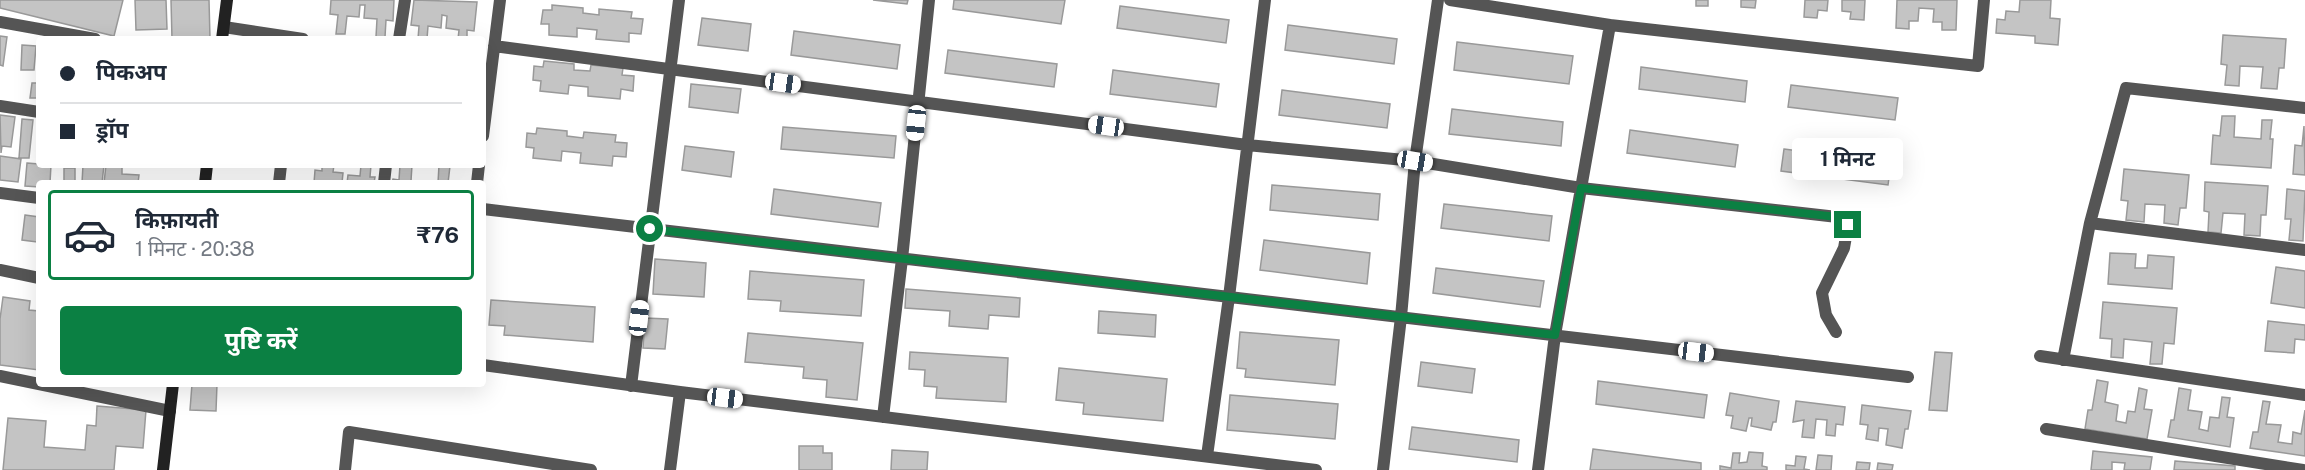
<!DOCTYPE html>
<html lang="hi">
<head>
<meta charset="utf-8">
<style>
  body { margin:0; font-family:"Public Sans","Noto Sans Devanagari",sans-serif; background:#f6f6f7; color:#1f2937; height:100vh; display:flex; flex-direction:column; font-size:22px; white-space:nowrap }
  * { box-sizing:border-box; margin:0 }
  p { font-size:20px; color:#747a83 }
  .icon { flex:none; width:33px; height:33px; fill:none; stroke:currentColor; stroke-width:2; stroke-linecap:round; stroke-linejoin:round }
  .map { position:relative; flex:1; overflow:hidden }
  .drawer { position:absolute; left:36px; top:180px; width:450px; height:207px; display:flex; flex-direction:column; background:#fff; border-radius:6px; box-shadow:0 6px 24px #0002 }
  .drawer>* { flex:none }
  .hud { position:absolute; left:36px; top:36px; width:450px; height:132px; border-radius:6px; box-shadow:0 6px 24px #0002; display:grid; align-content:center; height:132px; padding:0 24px; background:#fff }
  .end { position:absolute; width:27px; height:27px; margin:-14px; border:8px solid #0b8043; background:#fff; box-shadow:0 0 0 3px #fff }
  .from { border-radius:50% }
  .bubble { position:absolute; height:42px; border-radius:6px; background:#fff; box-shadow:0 6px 24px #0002; font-size:20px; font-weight:700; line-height:42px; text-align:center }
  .car { position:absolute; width:18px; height:36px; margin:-18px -9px; border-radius:8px; box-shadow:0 0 4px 2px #0007; background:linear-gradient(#fff 24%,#345 0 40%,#fff 0 76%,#345 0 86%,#fff 0) }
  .hud b { display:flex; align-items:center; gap:21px; height:57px; font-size:22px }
  .hud b+b { border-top:2px solid #e0e1e3 }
  .hud i { width:15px; height:15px; background:#1f2937 }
  ul { padding:10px 0 0; list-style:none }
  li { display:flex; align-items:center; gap:18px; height:90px; margin:0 12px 9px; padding:0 12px; border:3px solid transparent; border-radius:6px }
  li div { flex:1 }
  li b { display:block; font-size:22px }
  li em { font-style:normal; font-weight:700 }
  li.selected { border-color:#0b8043 }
  li>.icon { width:54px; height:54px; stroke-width:1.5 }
  .action { display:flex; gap:12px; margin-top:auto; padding:12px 24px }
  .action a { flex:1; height:69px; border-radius:6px; background:#0b8043; color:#fff; font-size:24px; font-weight:700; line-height:69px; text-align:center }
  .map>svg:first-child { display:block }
  .building { fill:#c4c4c4; stroke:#999; stroke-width:1.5 }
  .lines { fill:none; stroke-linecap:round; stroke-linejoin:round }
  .street { stroke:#555; stroke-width:12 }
  .secondary { stroke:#222; stroke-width:12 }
  .route { stroke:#0b8043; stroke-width:8 }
</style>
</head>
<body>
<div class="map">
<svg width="2305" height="470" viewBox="0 0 2305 470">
  <rect width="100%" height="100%" fill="#fff"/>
  <path class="building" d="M0 0H123L114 36 0 8Z
    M135 0H166L167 29 136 30Z
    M171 0H209L210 39H172Z
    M331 0H394L393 21 386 20 385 37H376L377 19 364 18 365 5H360L359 17 347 16 345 34H336L338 15 330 14Z
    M414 0 477 2 474 31 467 30V39H458L459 30 446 28 447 16 442 15 441 28 428 26 427 39H418L419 26 411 25Z
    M873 0H908L907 4Z
    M954 0H1065L1061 24 953 9Z
    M1696 0H1708V6H1696Z
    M1741 0H1756L1755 8 1741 7Z
    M1805 0H1828L1827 11 1818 10 1817 18 1804 17Z
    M1842 0H1865L1864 20 1850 19 1851 12 1842 11Z
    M1897 0H1957L1956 30H1942V22H1933L1934 9 1919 8 1918 21H1909V29L1896 28Z
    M2020 0H2051L2050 18 2060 19 2058 45 2035 43V36L1996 33 1997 19 2005 20 2006 11 2019 12Z
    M552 5 583 8V13L599 15V9L632 12 631 18 643 19 641 34 629 33V42L596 39 597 30 577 28V37L549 35V24H541L543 10H552Z
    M1120 6 1229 20 1226 43 1117 28Z
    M702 18 751 24 748 51 698 45Z
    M1288 25 1397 39 1394 64 1285 50Z
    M794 31 900 45 897 69 791 55Z
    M2223 35 2286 39 2284 68H2279L2277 89 2261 88 2263 67 2240 66 2239 86 2225 85 2227 65 2221 64Z
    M0 36 7 37 3 66 0 65Z
    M1457 42 1573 56 1569 84 1454 70Z
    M22 45 36 46 34 70H21Z
    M948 50 1057 64 1054 87 945 73Z
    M544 61 574 64V70L590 71 591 65 623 68 622 75 634 76 633 91 621 89 620 99 588 96V87L569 85 568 94 540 91 541 81 533 80 534 66 543 67Z
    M1641 67 1747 81 1745 102 1639 89Z
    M1113 70 1219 84 1216 107 1110 94Z
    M32 83H39V98H30Z
    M691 84 741 89 738 113 689 107Z
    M1791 85 1898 98 1895 120 1788 107Z
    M1282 90 1390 104 1387 128 1279 115Z
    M1452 109 1563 122 1561 146 1449 134Z
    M0 115 15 117 11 147 2 146 1 153Z
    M2222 116H2235L2234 137 2261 139 2262 120H2272L2270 139H2273L2271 168 2211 164 2213 135 2220 136Z
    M22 119 33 120 29 158H19Z
    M2304 126 2305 175 2293 174 2295 145 2302 146Z
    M783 127 896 136 894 158 781 149Z
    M537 128 567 131V136L583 138 584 132 616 135 615 142 627 143 626 157 613 156 612 166 580 163 581 153 562 151 561 161 533 158 534 148 526 147 527 133 536 134Z
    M1630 130 1738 145 1735 167 1627 153Z
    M685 146 734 152 731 177 682 170Z
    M1784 149 1891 163 1888 185 1781 171Z
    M0 156 21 159 18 182 0 180Z
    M27 163 51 165 50 183H39V187L25 186Z
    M83 165H104L102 183H82Z
    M106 165H122V174L139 175 138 183H104Z
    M322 165H334L333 172 343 173 342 183H314L315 170 322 171Z
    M361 165H371L370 177H375L374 183H347L348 175 360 176Z
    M400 165H412L411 181 420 183H392L393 179 399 180Z
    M439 165 450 166 448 183H438Z
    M64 168H75V183H64Z
    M2124 169 2189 175 2186 208H2180L2178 225 2164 223 2165 205 2145 204 2144 222 2126 220 2128 201 2121 200Z
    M2205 182 2268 186 2266 215H2261L2260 236 2244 235 2245 214 2223 213 2221 233 2208 232 2209 212 2204 211Z
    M1272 185 1380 194 1378 220 1270 210Z
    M774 189 881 203 878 227 771 214Z
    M2287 189 2305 191 2303 241 2289 240 2291 219H2285Z
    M1444 204 1552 216 1549 241 1441 228Z
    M25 215 39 217 37 242 22 240Z
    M1264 240 1370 253 1367 284 1260 270Z
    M2110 253 2136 254 2135 268H2147L2148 255 2174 257 2172 289 2108 284Z
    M655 259 706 263 704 297 653 294Z
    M2276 267 2305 271V308L2271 303Z
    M1436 268 1544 281 1540 307 1433 293Z
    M750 271 864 280 861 316 780 311 781 301 748 299Z
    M906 289 1020 298 1019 317 989 315 988 329 949 326 950 311 905 308Z
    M3 297 30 301 29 310 39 311V370L0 365V319Z
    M491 300 595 307 593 342 504 335 505 326 489 325Z
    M2103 302 2177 308 2174 344 2164 343 2162 364H2150L2152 342 2124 339 2123 358 2111 357 2112 339 2100 338Z
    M1099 311 1156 315 1155 337 1098 333Z
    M645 318 668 319 665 349 643 348Z
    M2268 321 2305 325V340L2295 339 2294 353 2265 351Z
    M1240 332 1339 340 1335 385 1245 377 1246 369 1237 368Z
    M748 333 863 343 857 400 826 397 827 380 803 378 804 367 745 362Z
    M910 352 1008 358 1006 402 936 398 937 387 924 386 925 370 909 369Z
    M1935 352 1952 353 1947 411 1929 410Z
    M1421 362 1475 369 1472 393 1418 386Z
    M1059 368 1167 379 1163 421 1083 414 1084 403 1056 400Z
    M2097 380 2108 382 2105 402 2118 405 2116 421 2126 423 2128 411 2135 412 2139 388 2147 390 2144 409 2152 410 2147 439 2085 429 2088 410H2092Z
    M1598 381 1707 395 1704 418 1596 404Z
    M192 384H217L216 411 190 410Z
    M2179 388 2191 390 2188 410 2202 412 2199 429 2208 431 2210 417 2219 418 2222 397 2230 398 2227 417 2234 418 2230 447 2168 437 2171 420H2174Z
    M1730 393 1779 401 1776 422H1773L1771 430 1751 426 1752 418H1749L1746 431 1731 428 1733 416 1726 415Z
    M1230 395 1338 404 1335 439 1227 430Z
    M1796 401 1845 407 1843 425 1836 424 1835 436 1826 435 1827 420 1816 419 1814 438 1802 437 1804 420 1793 422Z
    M2263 401 2270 402 2266 424 2281 425 2278 442 2292 444 2293 432 2301 434 2305 410V456L2250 448 2253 432H2258Z
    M1862 405 1911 411 1908 429H1905L1902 448 1886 445 1888 429 1879 428 1878 441 1866 439 1868 425 1860 424Z
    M97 406 146 410 143 448 116 446 114 470H3L8 418 46 421 44 447 85 450 87 425 96 426Z
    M1412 427 1519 440 1517 462 1409 449Z
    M799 446H823V453H832V470H799Z
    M1593 449 1701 463V470H1590Z
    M892 450 928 452 927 470H891Z
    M2093 451 2152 457 2150 470H2124L2125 463 2112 462V470H2091Z
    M1749 452 1763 453 1762 466 1767 467V470H1720V466L1731 468 1733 453H1740L1739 463 1747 462Z
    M1818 455 1832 456 1831 470H1816Z
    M1796 456 1806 457 1804 469 1810 470H1786V465L1795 466Z
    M2175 461 2235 466V470H2174Z
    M1857 462 1870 463 1869 470H1856Z
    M1878 463 1893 465 1892 470H1877Z"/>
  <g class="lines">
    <path class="street" d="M1450 0 1610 25 1978 66 1984 0
      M0 22 95 39
      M224 27 303 39
      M399 39 405 0
      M494 46 1247 145 1415 161 1581 188 1846 218 1848 225 1844 248 1822 293 1826 315 1836 332
      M0 106 39 112
      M483 136 500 0
      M279 183 281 165
      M384 183 386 165
      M477 183 479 165
      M0 193 39 198
      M483 209 1908 377
      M2090 223 2305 250
      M0 270 39 278
      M2040 356 2305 395
      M2063 360 2090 223 2126 88 2305 108
      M483 365 680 392 1316 470
      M0 376 170 411
      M631 386 679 0
      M883 417 902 259 929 0
      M2046 429 2303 470
      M1207 456 1229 297 1265 0
      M345 470 349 432 591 470
      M670 470 680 392
      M1383 470 1401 317 1415 161 1438 0
      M1538 470 1555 335 1610 25"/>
    <path class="secondary" d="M222 39 227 0
      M205 183 207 165
      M163 470 173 384"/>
  </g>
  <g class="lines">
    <path class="route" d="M650 229 1555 335 1581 188 1846 218 1848 225"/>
  </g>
</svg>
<i class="end from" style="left:650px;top:229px"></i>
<i class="end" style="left:1848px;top:225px"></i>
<div class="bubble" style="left:1792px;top:138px;width:111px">1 मिनट</div>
<i class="car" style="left:783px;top:83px;rotate:98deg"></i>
<i class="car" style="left:916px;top:123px;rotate:186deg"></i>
<i class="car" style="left:1106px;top:126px;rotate:278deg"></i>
<i class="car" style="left:1415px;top:161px;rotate:99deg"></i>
<i class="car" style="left:639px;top:318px;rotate:7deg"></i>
<i class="car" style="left:1696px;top:352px;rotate:97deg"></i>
<i class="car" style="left:725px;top:398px;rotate:97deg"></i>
<div class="hud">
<b><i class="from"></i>पिकअप</b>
<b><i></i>ड्रॉप</b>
</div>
<section class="drawer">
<ul>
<li class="selected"><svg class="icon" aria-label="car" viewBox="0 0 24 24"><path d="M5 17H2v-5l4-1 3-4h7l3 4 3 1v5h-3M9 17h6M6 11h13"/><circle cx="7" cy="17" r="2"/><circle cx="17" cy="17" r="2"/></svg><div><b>किफ़ायती</b><p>1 मिनट · 20:38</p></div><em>₹76</em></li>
</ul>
<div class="action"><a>पुष्टि करें</a></div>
</section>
</div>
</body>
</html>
